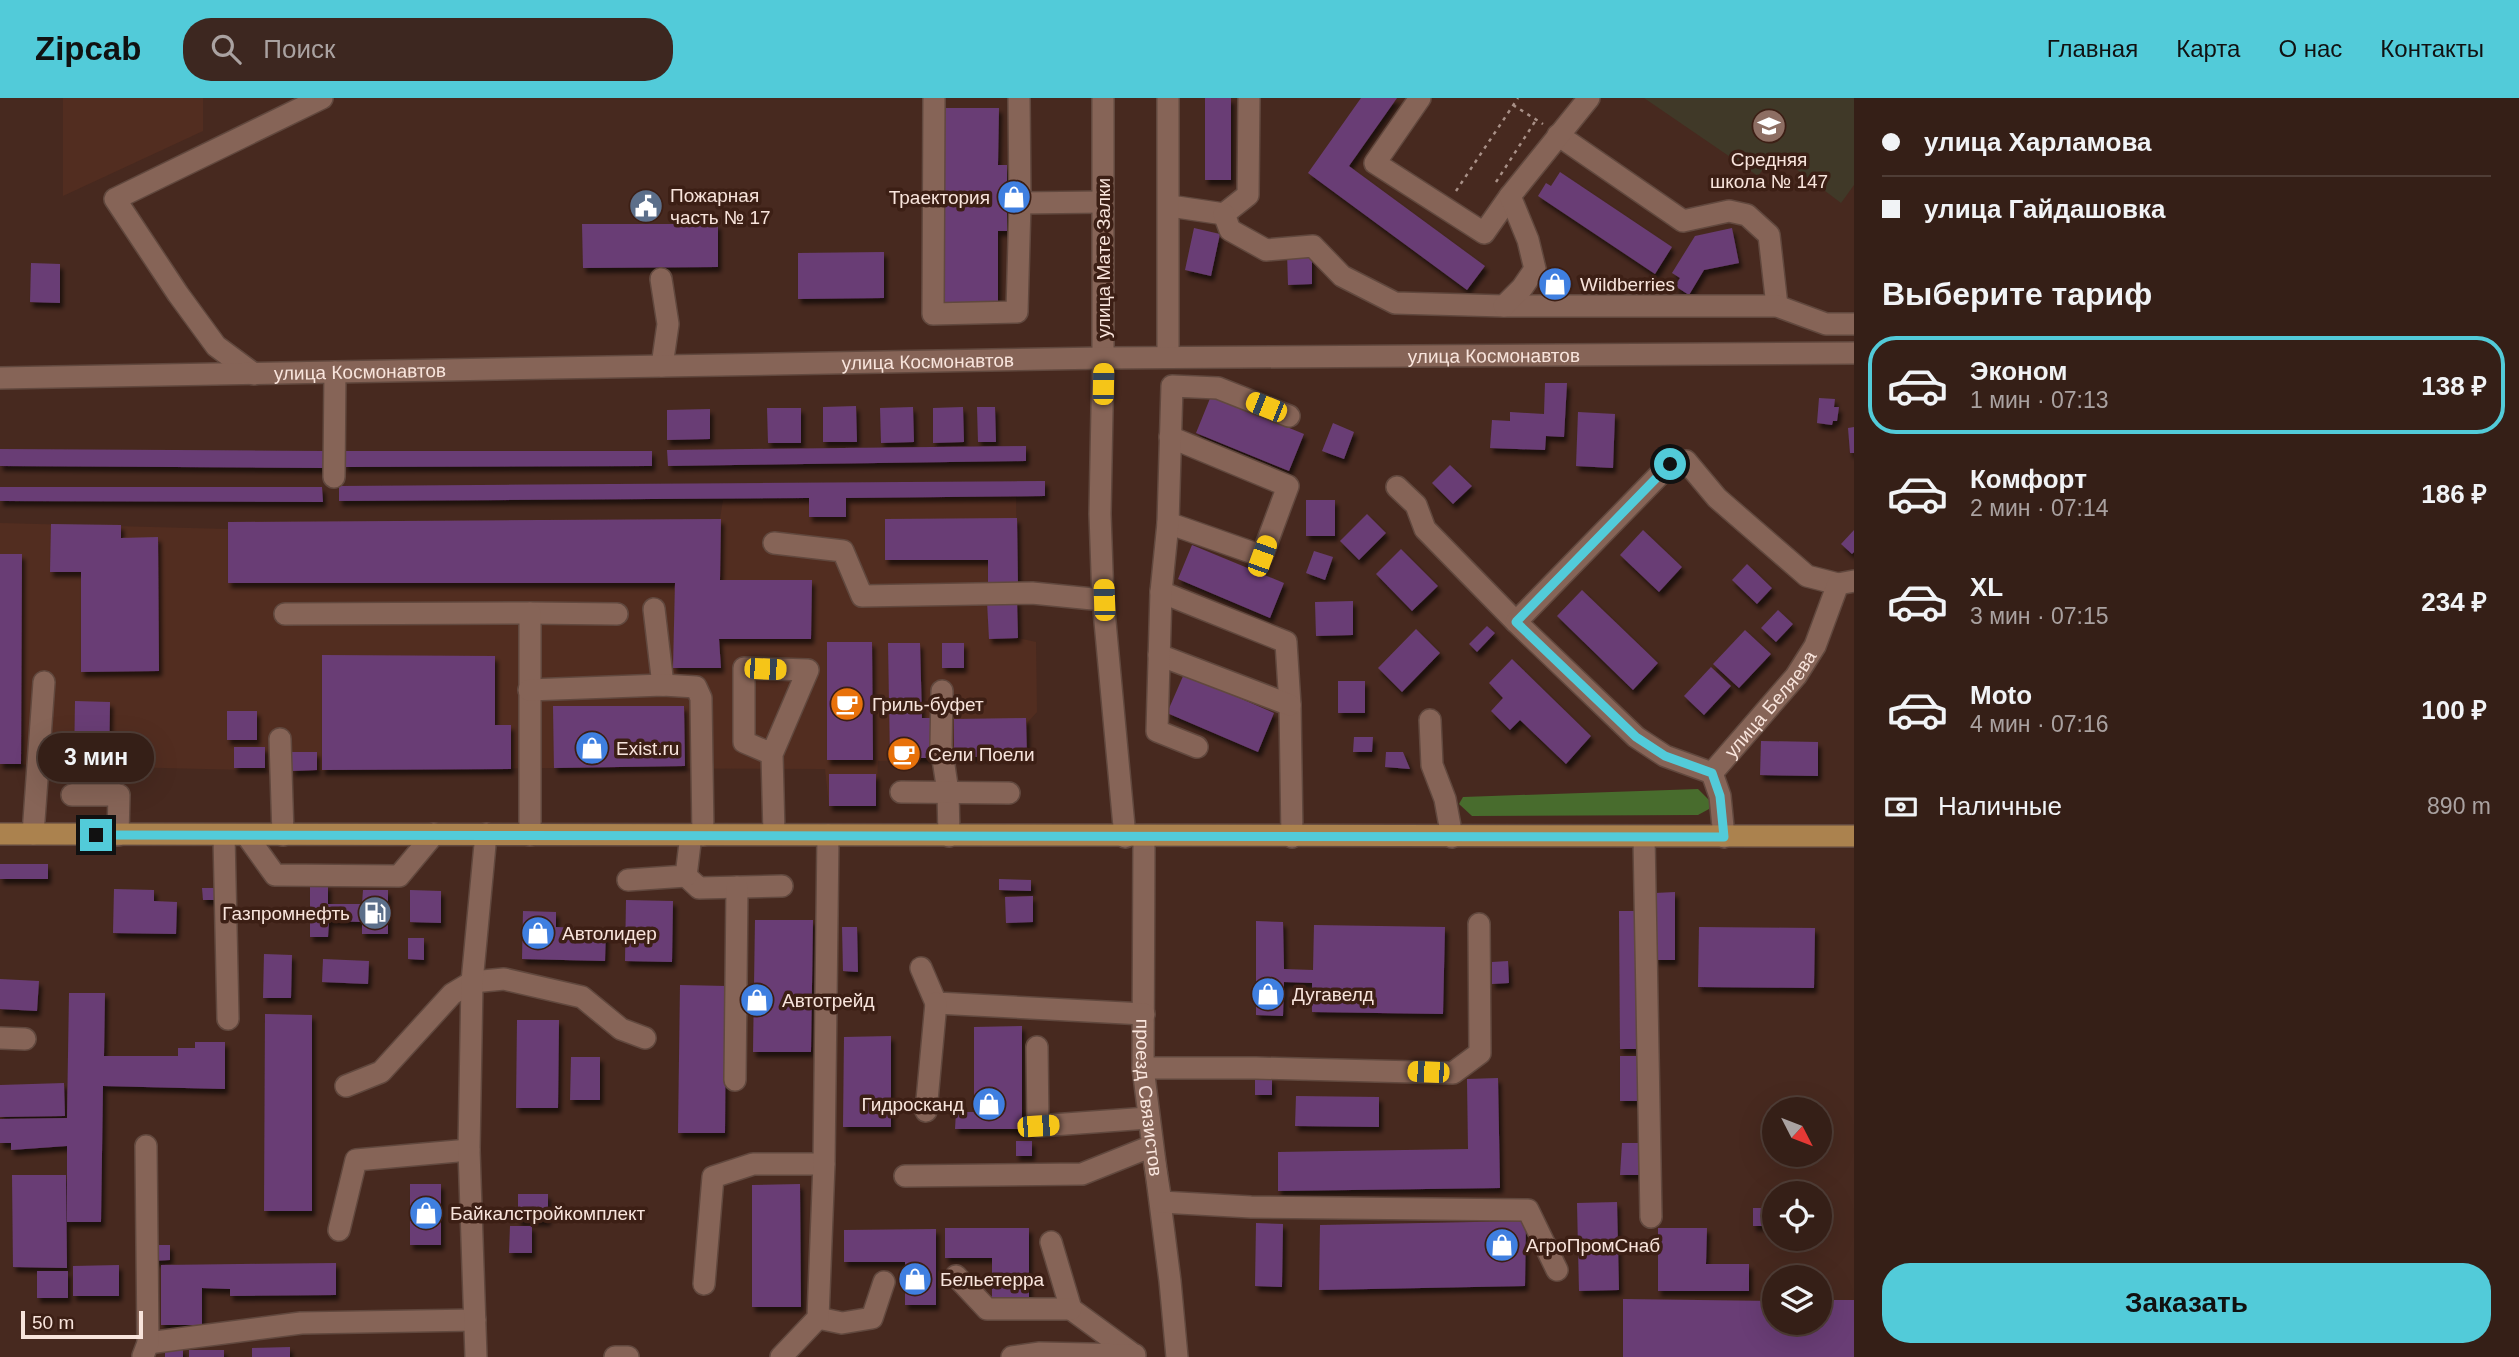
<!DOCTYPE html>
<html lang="ru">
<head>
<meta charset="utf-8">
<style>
  body { margin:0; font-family:Arial,sans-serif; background:#3d2720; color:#f1f3f6; height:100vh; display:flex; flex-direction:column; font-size:26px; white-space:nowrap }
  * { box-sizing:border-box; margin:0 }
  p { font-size:23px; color:#aaa2a1 }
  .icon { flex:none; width:38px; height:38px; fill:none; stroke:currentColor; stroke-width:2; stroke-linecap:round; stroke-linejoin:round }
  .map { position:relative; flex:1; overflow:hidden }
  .drawer { display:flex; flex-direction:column; background:#351f17; width:665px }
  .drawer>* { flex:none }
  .banner { display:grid; align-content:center; height:154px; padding:0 28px; background:#351f17 }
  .needle { width:46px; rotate:132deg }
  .tools { position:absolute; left:1762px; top:999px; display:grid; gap:14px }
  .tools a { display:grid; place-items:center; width:70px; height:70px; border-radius:50%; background:#351f17; box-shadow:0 7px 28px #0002,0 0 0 2px #4f3d36; font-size:35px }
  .scale { position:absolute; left:21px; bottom:18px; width:122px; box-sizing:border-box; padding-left:7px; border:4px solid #f8e4dc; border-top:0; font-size:19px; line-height:24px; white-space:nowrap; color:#f8e4dc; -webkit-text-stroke:5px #3c1f15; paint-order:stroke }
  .end { position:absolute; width:32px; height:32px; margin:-16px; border:9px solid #52cbd9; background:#111; box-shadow:0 0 0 4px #111 }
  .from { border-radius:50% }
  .bubble { position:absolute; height:49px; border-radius:24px; background:#351f17; box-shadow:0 7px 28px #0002,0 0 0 2px #4f3d36; font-size:23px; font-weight:800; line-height:49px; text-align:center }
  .car { position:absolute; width:21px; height:42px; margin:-21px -10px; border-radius:9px; box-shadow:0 0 5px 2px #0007; background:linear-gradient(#f5c518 24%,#345 0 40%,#f5c518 0 76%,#345 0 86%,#f5c518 0) }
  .banner b { display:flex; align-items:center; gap:24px; height:66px; font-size:26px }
  .banner b+b { border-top:2px solid #4f3d36 }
  .banner i { width:18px; height:18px; background:#f1f3f6 }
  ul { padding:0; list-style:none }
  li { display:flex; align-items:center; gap:21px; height:98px; margin:0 14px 10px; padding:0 14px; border:4px solid transparent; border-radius:28px }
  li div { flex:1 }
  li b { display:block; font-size:26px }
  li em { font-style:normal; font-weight:800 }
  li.on { border-color:#52cbd9 }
  li>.icon { width:63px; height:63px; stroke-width:1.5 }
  h2 { padding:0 28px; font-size:32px; line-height:84px }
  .pay { display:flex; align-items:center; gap:18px; height:77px; padding:0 28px; font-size:26px }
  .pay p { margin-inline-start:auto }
  .primary-button { display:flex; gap:14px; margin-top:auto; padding:14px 28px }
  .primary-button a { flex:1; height:80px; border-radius:28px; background:#52cbd9; color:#111; font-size:28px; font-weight:800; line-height:80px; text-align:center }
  header { display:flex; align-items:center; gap:42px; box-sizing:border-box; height:98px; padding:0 35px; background:#52cbd9; color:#111 }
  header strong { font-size:33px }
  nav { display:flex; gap:38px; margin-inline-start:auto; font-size:24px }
  .search { width:490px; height:63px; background:#3d2720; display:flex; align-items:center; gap:18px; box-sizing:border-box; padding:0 24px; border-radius:28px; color:#aaa2a1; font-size:26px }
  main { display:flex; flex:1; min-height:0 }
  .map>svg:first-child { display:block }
  .built { fill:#522d20 }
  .education { fill:#403928 }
  .forest { fill:#486c2d }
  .building { fill:#693e74; filter:url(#shadow) }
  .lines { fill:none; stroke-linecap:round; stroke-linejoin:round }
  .minor-casing { stroke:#61483e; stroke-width:24 }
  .major-casing { stroke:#61483e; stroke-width:24 }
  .path { stroke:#a89087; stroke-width:2.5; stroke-dasharray:3.5 5; stroke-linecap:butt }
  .minor { stroke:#866457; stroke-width:21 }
  .major { stroke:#ab824e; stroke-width:21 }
  .route { stroke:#52cbd9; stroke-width:9 }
  .labels { text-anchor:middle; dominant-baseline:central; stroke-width:7; stroke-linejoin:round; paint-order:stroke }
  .poi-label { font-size:19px; fill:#f8e4dc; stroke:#3c1f15; text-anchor:start }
  .street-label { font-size:19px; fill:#f8e4dc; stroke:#3c1f15 }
</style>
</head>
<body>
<header>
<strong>Zipcab</strong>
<div class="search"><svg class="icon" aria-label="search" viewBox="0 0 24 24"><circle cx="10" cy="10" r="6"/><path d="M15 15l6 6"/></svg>Поиск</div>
<nav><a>Главная</a><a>Карта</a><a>О нас</a><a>Контакты</a></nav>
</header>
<main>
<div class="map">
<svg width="1854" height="1259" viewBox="0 0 1854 1259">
  <defs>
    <filter id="shadow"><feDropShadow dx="3" dy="5" stdDeviation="2" flood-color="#0009"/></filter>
  </defs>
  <rect width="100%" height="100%" fill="#47291f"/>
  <path class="built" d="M63 0H203V33L63 98Z
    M1016 398 1018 540 1036 544 1037 614 1028 624V660L878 663 876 708H829L825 671 554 670 292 673 0 666V425L228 431V424L720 421 723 402Z"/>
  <path class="education" d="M1644 0H1854V87L1841 105 1775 55 1758 78Z"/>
  <path class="forest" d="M1698 691 1709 702V711L1698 717 1472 718 1459 706 1463 699Z"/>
  <path class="building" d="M1205 0H1231V82H1205Z
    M1361 0H1397L1349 68 1485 168 1467 192 1308 75Z
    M940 10H999L998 67H1007V133H998V204H940Z
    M1560 74 1672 149 1655 176 1538 98 1546 85 1551 88Z
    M582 126H718V169L583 170Z
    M1194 130 1220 136 1211 178 1185 172Z
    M1732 130 1739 165 1704 172 1689 197 1675 188 1680 180 1672 175 1695 138Z
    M884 154V200L798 201V155Z
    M1287 154H1312V186L1288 187Z
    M31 165 60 166V205L30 204Z
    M1553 172 1569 182 1556 201 1540 190Z
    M1545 285H1567L1564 339 1546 338 1545 352 1490 350 1492 322 1510 323V314L1544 316Z
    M1211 298 1304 336 1289 373 1196 335Z
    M1819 300 1835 301 1834 309H1839L1837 323H1833L1832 327 1817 325Z
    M856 308 857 344H823V309Z
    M913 309 914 344 881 345 880 310Z
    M963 309 964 344 933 345V310Z
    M977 309H995L996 344H978Z
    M767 310H801V345H768Z
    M710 311V341L667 342V312Z
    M1578 314 1615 316 1613 370 1576 368Z
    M1333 325 1354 334 1344 361 1322 353Z
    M1854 329V355H1850L1848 330Z
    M1026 348V363L668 368 667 352Z
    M0 351 324 353V370L0 368Z
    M344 353H652V368L344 369Z
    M1450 367 1472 388 1453 406 1432 385Z
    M1045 383V398L846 400V419H809V400L339 403V388Z
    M0 389H322L323 404 0 403Z
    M1306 402H1335V438H1306Z
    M1367 416 1386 435 1359 462 1340 443Z
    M1017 420 1018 489 988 490V462H885V421Z
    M721 421 720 482H812L811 541H719L721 570H673L675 485H228V424Z
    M51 426 121 427V440L158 439 159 573 81 574V474H50Z
    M1643 432 1682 469 1659 494 1620 457Z
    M1854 432V454L1852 456 1841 446Z
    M1192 447 1284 485 1270 520 1178 481Z
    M1401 451 1438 488 1412 513 1376 476Z
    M1314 453 1333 459 1325 482 1306 475Z
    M0 456H22L21 666H0Z
    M1747 466 1772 490 1757 506 1732 482Z
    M1582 492 1658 565 1633 592 1557 518Z
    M1017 502 1018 540 989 541 987 503Z
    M1353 503V537L1316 538 1315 504Z
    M1778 512 1793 526 1776 544 1761 530Z
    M1487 528 1495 535 1477 554 1469 546Z
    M1416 531 1440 555 1402 594 1378 570Z
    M1745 532 1771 556 1739 590 1713 566Z
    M827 544H872L873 662H827Z
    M888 545H920L922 620H931V660H890Z
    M942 545H964V570H942Z
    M322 557 495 558V627H511V671L322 672Z
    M1512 561 1591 638 1566 666 1520 622 1510 632 1491 613 1503 600 1489 585Z
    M1711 569 1731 588 1704 617 1684 598Z
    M1184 576 1274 615 1258 654 1167 615Z
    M1338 583H1365V615H1338Z
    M75 603 110 604 109 669 74 668Z
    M553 608H684L685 668 554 670Z
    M227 613H257V642H227Z
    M1026 620 1027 659H954V621Z
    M1354 639H1373L1372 654H1353Z
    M1761 643 1818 644V678L1760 677Z
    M234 649H265V670H234Z
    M292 654H317V672L292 673Z
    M1386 654H1403L1410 671 1385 669Z
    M829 676H876V708H829Z
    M0 766H48V781H0Z
    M999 781 1031 782V793L999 792Z
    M310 787H328V806H362L363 792H388V836H362V824L329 823 328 839H310Z
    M202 790H217V802H203Z
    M114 791 154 792V803L177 804 176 836 113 835Z
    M410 792 441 793V825L410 824Z
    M1675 794V862H1655V795Z
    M1033 798V824L1006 825 1005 799Z
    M626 802 673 803 672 864 625 863Z
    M523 813 556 814V829L606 831 605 863 522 861Z
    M1619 813H1639L1640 951H1620Z
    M755 822H813L811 954H753Z
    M1256 823 1283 824 1284 871 1313 872 1314 827 1445 829 1443 916 1312 914V885L1284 884 1283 918 1256 917Z
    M842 829H857L858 874 843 873Z
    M1699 829 1815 830 1814 890 1698 889Z
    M408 840H424V862L408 861Z
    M264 856 292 857 291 900H263Z
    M323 861 369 863 368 886 322 884Z
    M1508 863 1509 885 1492 886V864Z
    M0 881 39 883 37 913 0 911Z
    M680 887 726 888 725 1035H678Z
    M69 895H105L104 958H178V950H195V944H225V991L103 988 101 1124H67V1048L11 1052V1045H0V1021L67 1020Z
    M265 916 312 917V1113H264Z
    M517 922H559L558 1010H516Z
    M1022 928V1031H955L956 1014H974V929Z
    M891 938V1029H843L844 939Z
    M1620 958H1641V1003H1620Z
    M571 959H600V1002H570Z
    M1255 980H1272V997H1255Z
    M1498 980 1500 1090 1278 1093V1054L1468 1051 1467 981Z
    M64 985 65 1018 0 1019V987Z
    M1296 998 1379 999V1029L1295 1028Z
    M1016 1043H1032V1058H1016Z
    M1622 1045H1642L1641 1077H1620Z
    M12 1077H66L67 1170 13 1169Z
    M410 1086H441V1147H410Z
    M800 1086 801 1209H752V1087Z
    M518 1096H548V1123H518Z
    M1617 1104 1619 1192 1579 1193 1577 1105Z
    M1753 1110H1774V1128H1753Z
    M1526 1123 1525 1188 1319 1192 1320 1127Z
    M1256 1125 1283 1126 1282 1189 1255 1188Z
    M510 1128H532V1155H509Z
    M945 1130H1029V1206H992V1160H945Z
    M1658 1130H1707L1706 1166H1749V1193H1658Z
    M936 1131V1207H905V1164H844V1132Z
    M151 1147H170V1162L152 1163Z
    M336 1165V1197L230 1198V1191L202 1190V1227H161V1167Z
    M119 1167V1198H73V1168Z
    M37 1173H68V1200H37Z
    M1623 1201 1774 1203V1225H1820V1202H1854V1259H1623Z
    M290 1249V1259H252V1250Z
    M165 1250 183 1251V1259H165Z
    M189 1252H224V1259H189Z"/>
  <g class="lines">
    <g class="minor-casing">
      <g id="minor">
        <path d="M934 0 933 216 1017 214 1020 105"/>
        <path d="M1019 0 1020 105 1102 104"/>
        <path d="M1103 0V260L1100 416 1103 502 1125 739"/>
        <path d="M1420 0 1375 65 1484 135 1510 98"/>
        <path d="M1558 37 1683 123 1729 113 1747 117 1769 137 1777 208"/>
        <path d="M1170 108 1224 116 1248 97 1249 0"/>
        <path d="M1224 116 1230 132 1266 152 1313 148 1342 178 1395 205 1504 208H1777L1826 226H1854"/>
        <path d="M661 181 668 226 662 268"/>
        <path d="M1504 208 1522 190 1535 171 1528 142 1510 98 1589 0"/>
        <path d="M1168 259V0"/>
        <path d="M254 276 216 248 178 196 115 101 322 0"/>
        <path id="s1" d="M0 280 1103 260 1854 255"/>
        <path d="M334 379 335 274"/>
        <path d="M1397 389 1416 407 1425 431 1516 524 1636 639 1665 658 1712 675"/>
        <path d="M1168 425 1262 458 1288 388 1170 339"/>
        <path d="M774 445 843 453 862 498 1032 495 1103 502"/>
        <path d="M1161 494 1286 544 1290 607 1292 739"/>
        <path d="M654 511 663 587"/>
        <path d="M530 515 617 516"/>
        <path d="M285 516 530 515V737"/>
        <path d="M1516 524 1670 366 1686 363 1717 400 1807 478 1838 486"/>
        <path d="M1159 557 1290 607"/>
        <path d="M529 592 663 587 696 589 701 600 703 737"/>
        <path d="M942 593 941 648 948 694 949 738"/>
        <path d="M1430 622 1432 667 1445 701 1452 739"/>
        <path d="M280 641 283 737"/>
        <path d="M1197 649 1157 633 1161 494 1168 425 1172 288 1218 290 1289 318"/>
        <path d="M772 656 744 644V570L808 572 772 656 774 736"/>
        <path d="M901 694 1009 695"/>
        <path d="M72 697H119L118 737"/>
        <path d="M33 736 44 584"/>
        <path d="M224 738 228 921"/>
        <path d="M247 738 275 777 399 778 434 736"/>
        <path id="s2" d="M1144 739 1143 970 1170 1183 1177 1259"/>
        <path d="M1644 739 1651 1119"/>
        <path id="s3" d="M1724 739 1720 698 1712 675 1796 578 1815 548 1838 486 1854 483"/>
        <path d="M686 778 699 790 782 788"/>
        <path d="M628 782 686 778 691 737"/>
        <path d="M921 870 936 905 1144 916"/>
        <path d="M0 940 25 941"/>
        <path d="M1037 949 1038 1028 1148 1020"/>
        <path d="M1143 970H1256L1453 975 1480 955 1479 826"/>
        <path d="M735 982 737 789"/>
        <path d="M346 988 381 974 452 896 472 884 504 881 582 899 621 931 645 940"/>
        <path d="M926 1013 936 905"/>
        <path d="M905 1078 1082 1076 1152 1048 1161 1104 1251 1109 1528 1112 1557 1172"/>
        <path d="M339 1132 356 1062 469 1052"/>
        <path d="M1051 1144 1071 1211 1134 1257"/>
        <path d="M956 1178 987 1211H1071"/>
        <path d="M704 1186 713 1079 753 1066H824"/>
        <path d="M818 1220 842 1225 872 1220 884 1184"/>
        <path d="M148 1245 301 1225 475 1222"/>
        <path d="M143 1258 148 1245 146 1048"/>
        <path d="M476 1259 469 1052 472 884 486 736"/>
        <path d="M615 1259H628"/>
        <path d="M781 1259 818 1220 824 1066 828 737"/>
        <path d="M1012 1259 1040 1255 1135 1257"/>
      </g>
    </g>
    <g class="major-casing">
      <path id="major" d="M0 736 1854 738"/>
    </g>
    <path class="path" d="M1513 7 1543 26
      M1496 84 1536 22
      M1456 93 1518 0"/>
    <use href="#minor" class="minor"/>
    <use href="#major" class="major"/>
  </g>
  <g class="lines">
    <path class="route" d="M96 737 1724 739 1720 698 1712 675 1665 658 1636 639 1516 524 1670 366"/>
  </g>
  <defs>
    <g id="school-disc" transform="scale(1.75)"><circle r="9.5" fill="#8d6e63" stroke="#3c1f15"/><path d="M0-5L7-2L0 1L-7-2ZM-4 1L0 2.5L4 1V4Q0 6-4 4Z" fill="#fff"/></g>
    <g id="shop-disc" transform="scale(1.75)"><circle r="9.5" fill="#3f7fe0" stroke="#3c1f15"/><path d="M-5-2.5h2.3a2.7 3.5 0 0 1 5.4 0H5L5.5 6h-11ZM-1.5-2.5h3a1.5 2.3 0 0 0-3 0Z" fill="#fff"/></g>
    <g id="civic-disc" transform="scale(1.75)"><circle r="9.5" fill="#5c6f8a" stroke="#3c1f15"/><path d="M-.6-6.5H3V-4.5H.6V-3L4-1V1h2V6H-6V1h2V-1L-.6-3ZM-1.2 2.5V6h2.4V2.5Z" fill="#fff"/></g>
    <g id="cafe-disc" transform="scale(1.75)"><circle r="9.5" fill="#e8710a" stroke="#3c1f15"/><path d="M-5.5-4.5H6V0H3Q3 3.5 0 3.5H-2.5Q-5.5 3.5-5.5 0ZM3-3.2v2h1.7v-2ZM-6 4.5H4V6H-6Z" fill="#fff"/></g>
    <g id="fuel-disc" transform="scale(1.75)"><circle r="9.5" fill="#5c6f8a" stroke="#3c1f15"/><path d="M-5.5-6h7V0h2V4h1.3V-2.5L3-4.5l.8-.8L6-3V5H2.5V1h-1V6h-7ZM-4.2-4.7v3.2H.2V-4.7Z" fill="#fff"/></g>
  </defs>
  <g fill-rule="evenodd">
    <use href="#school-disc" x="1769" y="28"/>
    <use href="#shop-disc" x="1014" y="99"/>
    <use href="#civic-disc" x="646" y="108"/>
    <use href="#shop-disc" x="1555" y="186"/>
    <use href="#cafe-disc" x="847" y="606"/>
    <use href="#shop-disc" x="592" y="650"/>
    <use href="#cafe-disc" x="904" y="656"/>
    <use href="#fuel-disc" x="375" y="815"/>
    <use href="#shop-disc" x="538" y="835"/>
    <use href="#shop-disc" x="1268" y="896"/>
    <use href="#shop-disc" x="757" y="902"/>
    <use href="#shop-disc" x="989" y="1006"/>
    <use href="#shop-disc" x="426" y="1115"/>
    <use href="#shop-disc" x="1502" y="1147"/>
    <use href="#shop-disc" x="915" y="1181"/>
  </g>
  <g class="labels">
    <g class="poi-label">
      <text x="1769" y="61" text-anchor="middle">Средняя<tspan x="1769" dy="22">школа № 147</tspan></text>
      <text x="670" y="97">Пожарная<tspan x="670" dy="22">часть № 17</tspan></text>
      <text x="990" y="99" text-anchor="end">Траектория</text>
      <text x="1580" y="186">Wildberries</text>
      <text x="872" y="606">Гриль-буфет</text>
      <text x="616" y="650">Exist.ru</text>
      <text x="928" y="656">Сели Поели</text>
      <text x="350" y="815" text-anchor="end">Газпромнефть</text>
      <text x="562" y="835">Автолидер</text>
      <text x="1292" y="896">Дугавелд</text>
      <text x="782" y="902">Автотрейд</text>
      <text x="964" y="1006" text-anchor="end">Гидросканд</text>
      <text x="450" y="1115">Байкалстройкомплект</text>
      <text x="1526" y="1147">АгроПромСнаб</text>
      <text x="940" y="1181">Бельетерра</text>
    </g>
    <g class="street-label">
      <text transform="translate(1103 160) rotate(-90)">улица Мате Залки</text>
      <text stroke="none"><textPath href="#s1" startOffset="1494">улица Космонавтов</textPath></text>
      <text stroke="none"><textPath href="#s1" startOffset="928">улица Космонавтов</textPath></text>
      <text stroke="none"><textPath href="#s1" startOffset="360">улица Космонавтов</textPath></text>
      <text stroke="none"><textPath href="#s3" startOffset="156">улица Беляева</textPath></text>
      <text stroke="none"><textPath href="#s2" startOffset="261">проезд Связистов</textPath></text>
    </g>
  </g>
</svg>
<div class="tools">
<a><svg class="needle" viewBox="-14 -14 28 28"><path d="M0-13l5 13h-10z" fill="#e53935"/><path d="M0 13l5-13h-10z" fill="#aaa2a1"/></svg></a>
<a><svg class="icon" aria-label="locate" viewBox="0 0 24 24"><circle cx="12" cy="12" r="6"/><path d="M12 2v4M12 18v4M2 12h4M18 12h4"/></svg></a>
<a><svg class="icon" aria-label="layers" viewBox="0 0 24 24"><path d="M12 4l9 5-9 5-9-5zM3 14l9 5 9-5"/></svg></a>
</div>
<div class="scale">50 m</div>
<i class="end from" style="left:1670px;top:366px"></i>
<i class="end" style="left:96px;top:737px"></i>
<div class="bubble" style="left:38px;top:635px;width:116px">3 мин</div>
<i class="car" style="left:1103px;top:286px;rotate:1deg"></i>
<i class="car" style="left:1266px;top:309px;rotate:292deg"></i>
<i class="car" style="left:1262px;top:458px;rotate:20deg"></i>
<i class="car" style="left:1104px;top:502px;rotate:358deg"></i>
<i class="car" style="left:765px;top:571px;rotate:92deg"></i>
<i class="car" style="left:1428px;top:974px;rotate:272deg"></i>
<i class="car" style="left:1038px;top:1028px;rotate:86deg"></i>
</div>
<section class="drawer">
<div class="banner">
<b><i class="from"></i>улица Харламова</b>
<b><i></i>улица Гайдашовка</b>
</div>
<h2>Выберите тариф</h2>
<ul>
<li class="on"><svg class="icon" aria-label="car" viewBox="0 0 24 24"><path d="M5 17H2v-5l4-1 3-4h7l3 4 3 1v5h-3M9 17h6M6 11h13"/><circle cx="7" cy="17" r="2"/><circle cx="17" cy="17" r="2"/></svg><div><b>Эконом</b><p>1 мин · 07:13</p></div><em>138 ₽</em></li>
<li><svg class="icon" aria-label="car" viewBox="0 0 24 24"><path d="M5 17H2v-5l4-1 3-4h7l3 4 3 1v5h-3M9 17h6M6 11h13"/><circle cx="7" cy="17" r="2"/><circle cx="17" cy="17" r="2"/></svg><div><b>Комфорт</b><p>2 мин · 07:14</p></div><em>186 ₽</em></li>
<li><svg class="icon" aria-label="car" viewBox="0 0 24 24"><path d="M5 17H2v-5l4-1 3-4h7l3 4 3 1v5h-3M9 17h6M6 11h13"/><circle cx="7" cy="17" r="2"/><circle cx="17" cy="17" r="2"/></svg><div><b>XL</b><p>3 мин · 07:15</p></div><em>234 ₽</em></li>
<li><svg class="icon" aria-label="car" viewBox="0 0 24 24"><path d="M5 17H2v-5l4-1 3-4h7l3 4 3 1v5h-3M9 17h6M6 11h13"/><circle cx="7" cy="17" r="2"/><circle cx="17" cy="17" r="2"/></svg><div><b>Moto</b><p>4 мин · 07:16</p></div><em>100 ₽</em></li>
</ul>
<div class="pay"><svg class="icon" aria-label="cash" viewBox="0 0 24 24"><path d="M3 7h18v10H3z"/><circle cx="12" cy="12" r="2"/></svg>Наличные<p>890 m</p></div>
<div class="primary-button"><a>Заказать</a></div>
</section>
</main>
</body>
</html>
